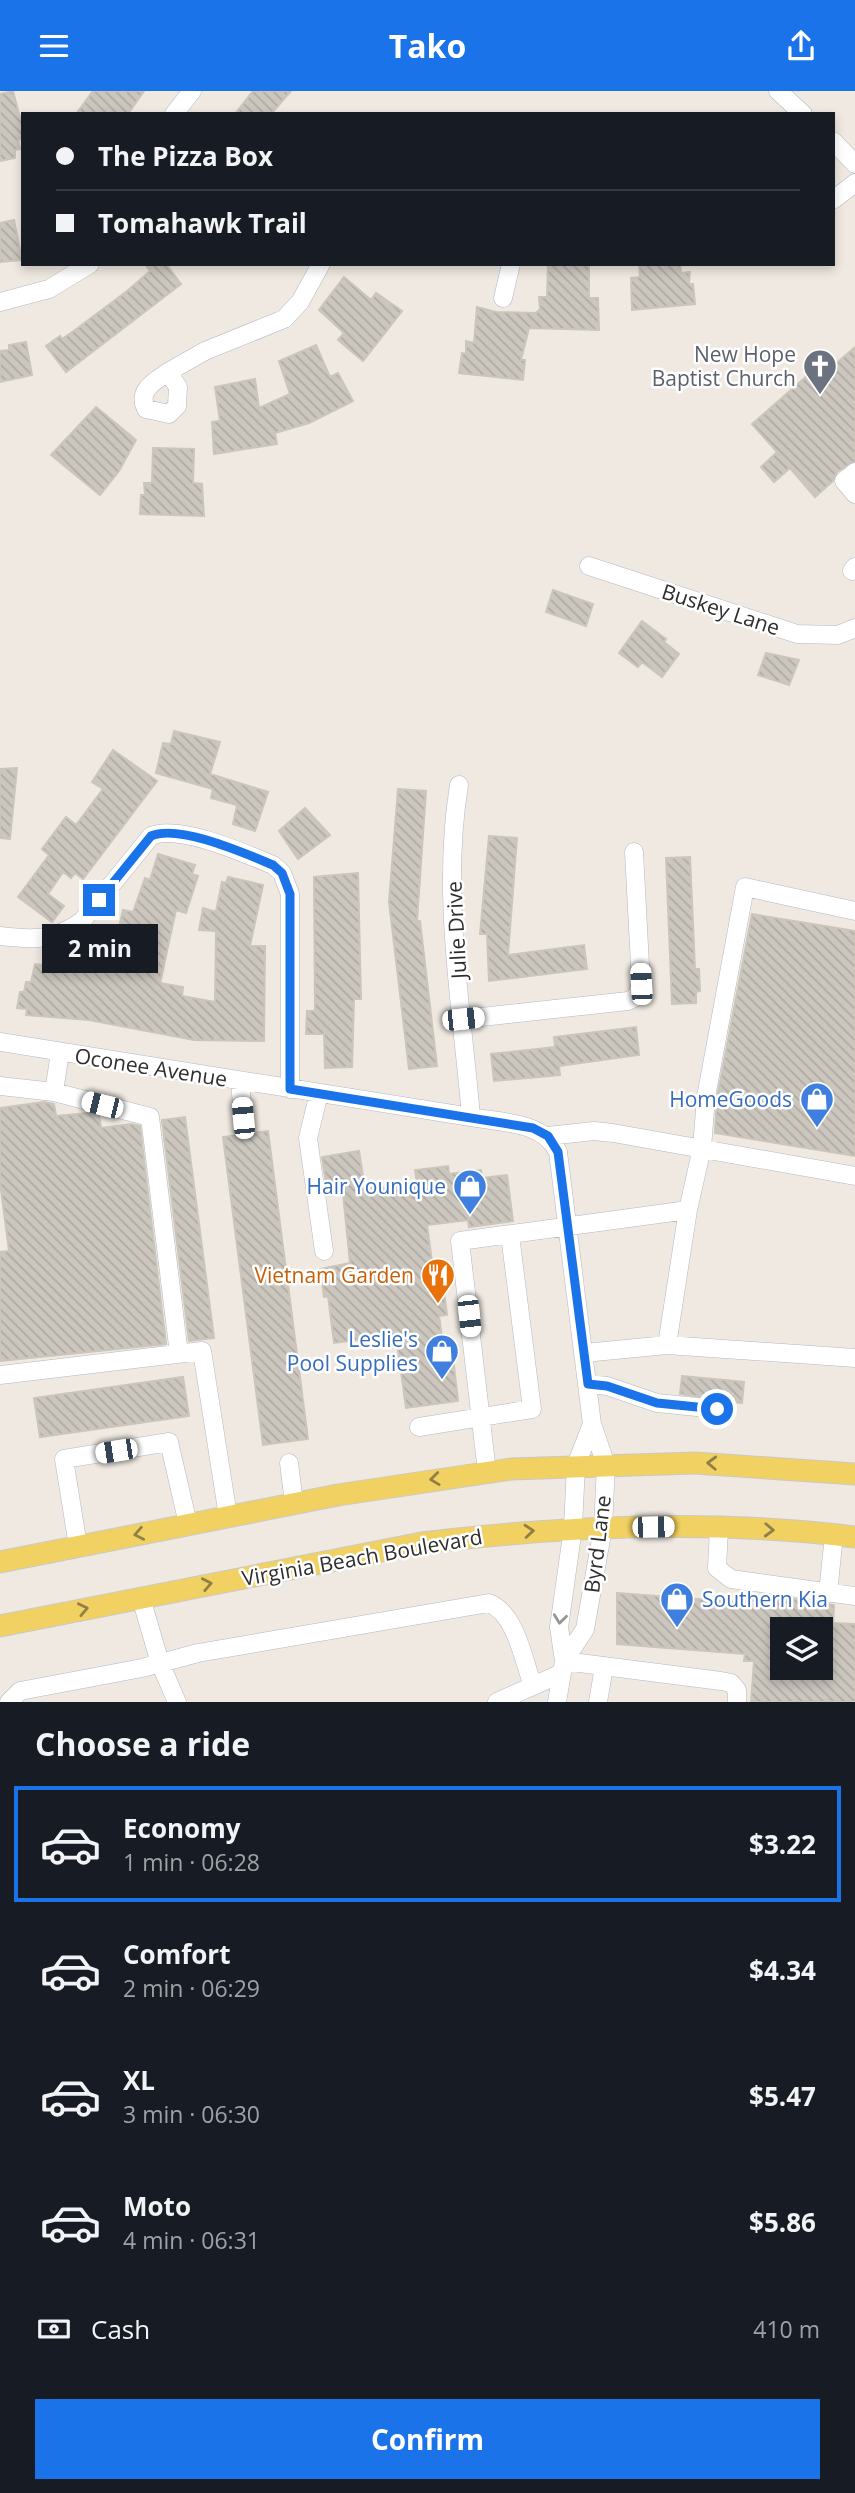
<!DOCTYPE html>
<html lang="en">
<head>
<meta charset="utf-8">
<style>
  body { margin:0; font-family:"Open Sans",sans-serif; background:#20242c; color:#f1f3f6; height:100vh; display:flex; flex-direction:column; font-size:26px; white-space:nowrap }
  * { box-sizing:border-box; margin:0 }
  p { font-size:23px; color:#9ea1a6 }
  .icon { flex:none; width:38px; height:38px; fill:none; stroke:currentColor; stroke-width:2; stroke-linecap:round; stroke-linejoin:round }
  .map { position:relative; height:1611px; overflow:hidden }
  .panel { display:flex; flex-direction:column; background:#171b24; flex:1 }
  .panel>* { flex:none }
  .top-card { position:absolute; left:21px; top:21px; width:814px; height:154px; border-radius:0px; box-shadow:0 4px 10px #0003; display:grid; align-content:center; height:154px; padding:0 35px; background:#171b24 }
  .fabs { position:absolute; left:770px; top:1526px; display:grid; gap:14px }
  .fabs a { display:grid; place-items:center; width:63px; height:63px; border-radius:0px; background:#171b24; box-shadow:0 4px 10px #0003; font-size:35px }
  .end { position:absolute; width:32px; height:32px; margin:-16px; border:9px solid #1a73e8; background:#fff; box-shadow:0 0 0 4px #fff }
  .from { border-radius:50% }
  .bubble { position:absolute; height:49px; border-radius:0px; background:#171b24; box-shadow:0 4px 10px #0003; font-size:23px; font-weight:700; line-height:49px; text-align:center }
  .car { position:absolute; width:21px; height:42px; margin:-21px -10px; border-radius:9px; box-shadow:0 0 5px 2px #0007; background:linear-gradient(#fff 24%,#345 0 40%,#fff 0 76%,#345 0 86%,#fff 0) }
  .top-card b { display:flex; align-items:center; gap:24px; height:66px; font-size:26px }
  .top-card b+b { border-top:2px solid #363941 }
  .top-card i { width:18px; height:18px; background:#f1f3f6 }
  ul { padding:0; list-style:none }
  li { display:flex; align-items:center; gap:21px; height:116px; margin:0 14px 10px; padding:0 21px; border:4px solid transparent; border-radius:0px }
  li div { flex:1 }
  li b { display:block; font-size:26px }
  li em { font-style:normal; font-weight:700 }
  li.current { border-color:#1a73e8 }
  li>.icon { width:63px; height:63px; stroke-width:1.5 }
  h2 { padding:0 35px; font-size:32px; line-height:84px }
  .pay { display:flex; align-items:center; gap:18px; height:77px; padding:0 35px; font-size:26px }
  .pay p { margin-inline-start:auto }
  .cta { display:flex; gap:14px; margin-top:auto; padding:14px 35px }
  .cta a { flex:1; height:80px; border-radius:0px; background:#1a73e8; color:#fff; font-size:28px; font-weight:700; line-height:80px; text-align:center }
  header { display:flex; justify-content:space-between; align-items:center; height:91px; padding:0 35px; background:#1a73e8; color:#fff; font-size:32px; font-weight:700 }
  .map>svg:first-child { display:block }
  .building { fill:url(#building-back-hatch); stroke:#cbc5ba; stroke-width:2; fill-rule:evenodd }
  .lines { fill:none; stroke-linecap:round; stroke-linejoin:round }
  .minor-casing { stroke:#b4b7c1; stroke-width:19 }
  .major-casing { stroke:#c9c9c9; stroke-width:23 }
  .minor { stroke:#fff; stroke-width:18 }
  .major { stroke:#f2d163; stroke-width:21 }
  .oneway { stroke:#908048 }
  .oneway2 { stroke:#969696 }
  .route { stroke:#1a73e8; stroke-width:9 }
  .labels { text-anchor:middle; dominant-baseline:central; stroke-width:5; stroke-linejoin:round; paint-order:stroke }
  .worship-label { font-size:21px; fill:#5b616d; stroke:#fff; text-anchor:end }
  .street-label { font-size:21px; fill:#2e2e2e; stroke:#fff }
  .shop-label { font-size:21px; fill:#366cbe; stroke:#fff; text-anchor:end }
  .food-label { font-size:21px; fill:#c56008; stroke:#fff; text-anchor:end }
</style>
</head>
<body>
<header><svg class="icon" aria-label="menu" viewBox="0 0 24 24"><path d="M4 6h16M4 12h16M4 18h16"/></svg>Tako<svg class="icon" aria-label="share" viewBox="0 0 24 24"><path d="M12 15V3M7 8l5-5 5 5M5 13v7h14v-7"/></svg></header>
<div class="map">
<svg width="855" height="1611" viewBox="0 0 855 1611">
  <defs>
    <pattern id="building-back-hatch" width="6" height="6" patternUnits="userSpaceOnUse" patternTransform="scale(1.75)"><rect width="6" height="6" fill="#cbc7bf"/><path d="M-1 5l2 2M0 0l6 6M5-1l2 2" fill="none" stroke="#afaba4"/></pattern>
  </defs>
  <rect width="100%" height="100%" fill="#efe9e1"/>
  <path class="building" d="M13 0 20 27 23 26V48L18 49 20 58 15 59V67L0 70V3Z
    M93 0H144L128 23H76Z
    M253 0H291L271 23H235Z
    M14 129 22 169 0 171V132Z
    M145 173H166L181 193 66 281 46 255 60 245 62 248 75 239 127 200 150 180Z
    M548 173H589V207H598L599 239 529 237 521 269H525L523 289 459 282 462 262 466 263V250L474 252 477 216 496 221 536 222 540 218 539 206H547Z
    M639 173H680L681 182 690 181 689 193H693L695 213 632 219 631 187 640 186Z
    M344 186 371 209 376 202 402 220 363 270 338 249 344 242 319 219Z
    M26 251 32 284 0 291V260L9 259V254Z
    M316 254 330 286 338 282 353 310 309 332 275 342 277 353 214 363 212 331 220 330 215 296 255 288 259 317 290 303 279 270Z
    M855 256V370L837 381 833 390 815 406 790 377 774 391 761 376 777 361 752 333 825 269 832 276Z
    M96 316 136 349 119 380 100 404 51 364Z
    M153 357 194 358 193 392 202 393 204 425 140 423 141 404H145L144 392H152Z
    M553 499 593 513 586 535 546 521Z
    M642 530 666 548 664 551 679 563 662 586 642 571 638 576 619 562Z
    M766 562 799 569 789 594 758 584Z
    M174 640 220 651 210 683 268 701 255 740 233 733 237 714 211 707 213 698 156 682 163 652 171 653Z
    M113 659 157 690 83 788 75 782 71 787 63 781 48 803 64 815 52 831 18 806 49 764 42 758 66 726 76 734 103 698 92 691Z
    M17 677 10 748 0 747V678Z
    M398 698 426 700 417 830H420L437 975 409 978 389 811Z
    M305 717 330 744 298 768 279 740Z
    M489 745 517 747 508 864 584 854 587 878 489 890 487 843H480Z
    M158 763 195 774 192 783 198 785 186 822 176 819 160 892 183 896 182 905 215 911 216 840 199 839 203 817 216 821 222 791 226 792 228 786 263 794 250 855H265L264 950 194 949 89 929 26 924 27 918 17 917 20 901H24L26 891H31L35 873 74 878 76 864 105 868 112 844 117 845 123 819 133 821 145 787 150 789Z
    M690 766 695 878H699L700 900 696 901V912L672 913 666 767Z
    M358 782 361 908H354L352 976 325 977 324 943H306L307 920H315L314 786Z
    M752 823 855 840V1065L715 1042 717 1007Z
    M636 936 639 964 559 975 560 984 494 990 491 963 555 956 554 946Z
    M44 1011 54 1013 56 1025 88 1022 99 1024 101 1037 131 1033 140 1035 166 1253 0 1270V1161L9 1160 0 1091V1017Z
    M185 1026 214 1247 189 1250 162 1029Z
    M268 1040 308 1348 263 1354 223 1046Z
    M359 1060 365 1098 417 1092 415 1079 448 1075 449 1083 481 1079 482 1087 507 1084 513 1130 469 1136 468 1129 427 1134 432 1171 440 1170 447 1224 439 1225 445 1267 453 1266 458 1310 406 1317 396 1244 334 1252 328 1205 324 1206 320 1178 350 1172 343 1103 328 1105 322 1066Z
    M682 1285 744 1291 742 1312 680 1303Z
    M183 1286 189 1325 40 1346 34 1307Z
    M617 1502 749 1512V1506L787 1507 834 1514 833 1532 855 1533V1611H751L754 1570H744L745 1563 617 1553ZM782 1538H821V1577H782Z"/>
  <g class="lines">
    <g class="minor-casing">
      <path id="minor" d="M778 0 803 23
        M174 23 192 0
        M833 50 855 73
        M833 109 855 92
        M503 207 511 173
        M0 211 49 198 90 173
        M168 281 205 260 284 228 300 211 321 173
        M168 281 178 296 177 315 169 323 146 318C137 299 154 291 168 281Z
        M855 381 844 390 855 403
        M589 475 797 543 838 544 855 537
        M852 480 855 476
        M459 694C441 804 462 917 471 1026
        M0 845C32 849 55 850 82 830L151 745C179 733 244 762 273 774L282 782 290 803V998
        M463 928 628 910 636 906 641 893 634 761
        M0 951 471 1026C502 1032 543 1030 558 1061L592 1333 606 1374 603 1437 585 1538 564 1570
        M240 990 243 1027
        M0 995 54 1001 60 961
        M54 1001 150 1026 179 1263
        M319 1002 308 1047 324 1160
        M548 1045 594 1040 613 1042 855 1085
        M667 1254 688 1119
        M584 1262 667 1254 855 1267
        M0 1284 202 1260 228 1425
        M588 1293 607 1295 657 1312 717 1318
        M419 1336 532 1318 510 1144
        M289 1372 294 1412
        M487 1381 460 1150 688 1119 702 1057 706 1006 745 796 855 820
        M719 1437 717 1477 731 1488 855 1505
        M78 1455 64 1368 169 1351 188 1433
        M828 1502 834 1444
        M141 1507 160 1572 177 1611
        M564 1570 721 1590 731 1592 737 1599V1611
        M9 1611 20 1600 142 1577 198 1562 489 1512C516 1523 523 1568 533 1595
        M497 1611 562 1582
        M557 1611 564 1570 559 1536 573 1437 576 1374 592 1333
        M598 1611 604 1576"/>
    </g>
    <g class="major-casing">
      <path id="major" d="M0 1471 338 1404 511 1378 695 1372 855 1383
        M0 1535 422 1452C565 1435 711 1428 855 1446"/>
    </g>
    <use href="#minor" class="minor"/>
    <use href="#major" class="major"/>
  </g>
  <defs><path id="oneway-chevron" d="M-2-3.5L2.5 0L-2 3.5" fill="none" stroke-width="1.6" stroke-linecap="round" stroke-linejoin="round" transform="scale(1.75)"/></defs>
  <g class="oneway">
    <use href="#oneway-chevron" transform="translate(712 1372) rotate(-178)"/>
    <use href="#oneway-chevron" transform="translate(435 1388) rotate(173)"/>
    <use href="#oneway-chevron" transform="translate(769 1439) rotate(2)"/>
    <use href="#oneway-chevron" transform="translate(529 1440) rotate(-5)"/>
    <use href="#oneway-chevron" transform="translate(139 1443) rotate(169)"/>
    <use href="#oneway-chevron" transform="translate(207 1493) rotate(-11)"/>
    <use href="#oneway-chevron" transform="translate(83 1518) rotate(-12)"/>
  </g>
  <use class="oneway2" href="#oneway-chevron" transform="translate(560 1528) rotate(97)"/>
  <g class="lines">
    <path class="route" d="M99 809 151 745C179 733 244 762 273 774L282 782 290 803V998L533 1037 548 1045 558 1061 588 1293 607 1295 657 1312 717 1318"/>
  </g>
  <defs>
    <g id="church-pin" transform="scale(1.75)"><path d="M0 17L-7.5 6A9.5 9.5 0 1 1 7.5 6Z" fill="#6b7280" stroke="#fff"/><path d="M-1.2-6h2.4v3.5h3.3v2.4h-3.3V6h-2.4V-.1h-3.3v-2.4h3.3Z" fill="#fff"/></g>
    <g id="shop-pin" transform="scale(1.75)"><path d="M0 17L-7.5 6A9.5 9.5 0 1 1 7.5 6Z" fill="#3f7fe0" stroke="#fff"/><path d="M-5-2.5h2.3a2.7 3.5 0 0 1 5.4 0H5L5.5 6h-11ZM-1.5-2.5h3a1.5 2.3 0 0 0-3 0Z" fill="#fff"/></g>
    <g id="restaurant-pin" transform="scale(1.75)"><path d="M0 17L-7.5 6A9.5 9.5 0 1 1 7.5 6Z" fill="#e8710a" stroke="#fff"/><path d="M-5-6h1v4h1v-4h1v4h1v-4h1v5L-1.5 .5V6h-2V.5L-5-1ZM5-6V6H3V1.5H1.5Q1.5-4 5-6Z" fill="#fff"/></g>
  </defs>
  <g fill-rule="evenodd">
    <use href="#church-pin" x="820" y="275"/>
    <use href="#shop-pin" x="817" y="1008"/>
    <use href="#shop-pin" x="470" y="1095"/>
    <use href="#restaurant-pin" x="438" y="1184"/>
    <use href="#shop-pin" x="442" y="1260"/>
    <use href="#shop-pin" x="677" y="1508"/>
  </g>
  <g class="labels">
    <g class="worship-label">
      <text x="796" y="263">New Hope<tspan x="796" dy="24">Baptist Church</tspan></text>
    </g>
    <g class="street-label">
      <text transform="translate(721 518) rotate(18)">Buskey Lane</text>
      <text transform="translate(456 839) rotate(-93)">Julie Drive</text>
      <text transform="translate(151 976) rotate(9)">Oconee Avenue</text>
      <text transform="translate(597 1453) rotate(-83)">Byrd Lane</text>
      <text transform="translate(362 1466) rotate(-10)">Virginia Beach Boulevard</text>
    </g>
    <g class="shop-label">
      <text x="792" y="1008">HomeGoods</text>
      <text x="446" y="1095">Hair Younique</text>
      <text x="418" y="1248">Leslie's<tspan x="418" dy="24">Pool Supplies</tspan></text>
      <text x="702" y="1508" text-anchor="start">Southern Kia</text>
    </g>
    <g class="food-label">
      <text x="414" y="1184">Vietnam Garden</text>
    </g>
  </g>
</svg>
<div class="fabs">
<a><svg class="icon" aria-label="layers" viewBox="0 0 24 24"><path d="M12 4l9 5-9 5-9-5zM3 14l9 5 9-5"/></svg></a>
</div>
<i class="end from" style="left:717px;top:1318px"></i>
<i class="end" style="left:99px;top:809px"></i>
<div class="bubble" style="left:42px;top:833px;width:116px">2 min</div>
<i class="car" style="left:641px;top:893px;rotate:357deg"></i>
<i class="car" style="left:463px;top:928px;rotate:84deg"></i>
<i class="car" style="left:102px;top:1014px;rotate:284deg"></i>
<i class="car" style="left:243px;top:1027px;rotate:355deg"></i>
<i class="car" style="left:469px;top:1225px;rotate:174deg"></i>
<i class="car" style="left:116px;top:1360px;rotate:261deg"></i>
<i class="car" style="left:653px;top:1436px;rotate:89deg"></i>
<div class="top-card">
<b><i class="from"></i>The Pizza Box</b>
<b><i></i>Tomahawk Trail</b>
</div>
</div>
<section class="panel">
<h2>Choose a ride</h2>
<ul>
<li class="current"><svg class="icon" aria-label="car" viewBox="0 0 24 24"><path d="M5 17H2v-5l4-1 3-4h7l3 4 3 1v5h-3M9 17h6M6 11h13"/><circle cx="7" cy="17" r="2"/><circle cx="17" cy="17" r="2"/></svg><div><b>Economy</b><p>1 min · 06:28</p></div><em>$3.22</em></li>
<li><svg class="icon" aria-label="car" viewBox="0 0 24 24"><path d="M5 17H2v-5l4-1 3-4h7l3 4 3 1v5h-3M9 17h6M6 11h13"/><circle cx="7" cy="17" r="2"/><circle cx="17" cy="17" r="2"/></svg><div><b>Comfort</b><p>2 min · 06:29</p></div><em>$4.34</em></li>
<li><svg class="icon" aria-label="car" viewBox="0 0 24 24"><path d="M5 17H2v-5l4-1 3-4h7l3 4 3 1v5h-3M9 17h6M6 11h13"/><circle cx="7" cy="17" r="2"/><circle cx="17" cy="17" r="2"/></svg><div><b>XL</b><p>3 min · 06:30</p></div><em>$5.47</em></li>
<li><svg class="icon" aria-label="car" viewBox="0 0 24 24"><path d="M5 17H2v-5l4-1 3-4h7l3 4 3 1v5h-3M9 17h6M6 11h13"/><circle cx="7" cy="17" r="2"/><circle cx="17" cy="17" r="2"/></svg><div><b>Moto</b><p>4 min · 06:31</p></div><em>$5.86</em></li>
</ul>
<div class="pay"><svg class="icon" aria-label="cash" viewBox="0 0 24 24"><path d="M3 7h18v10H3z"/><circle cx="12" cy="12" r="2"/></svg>Cash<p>410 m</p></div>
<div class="cta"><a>Confirm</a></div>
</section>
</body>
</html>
